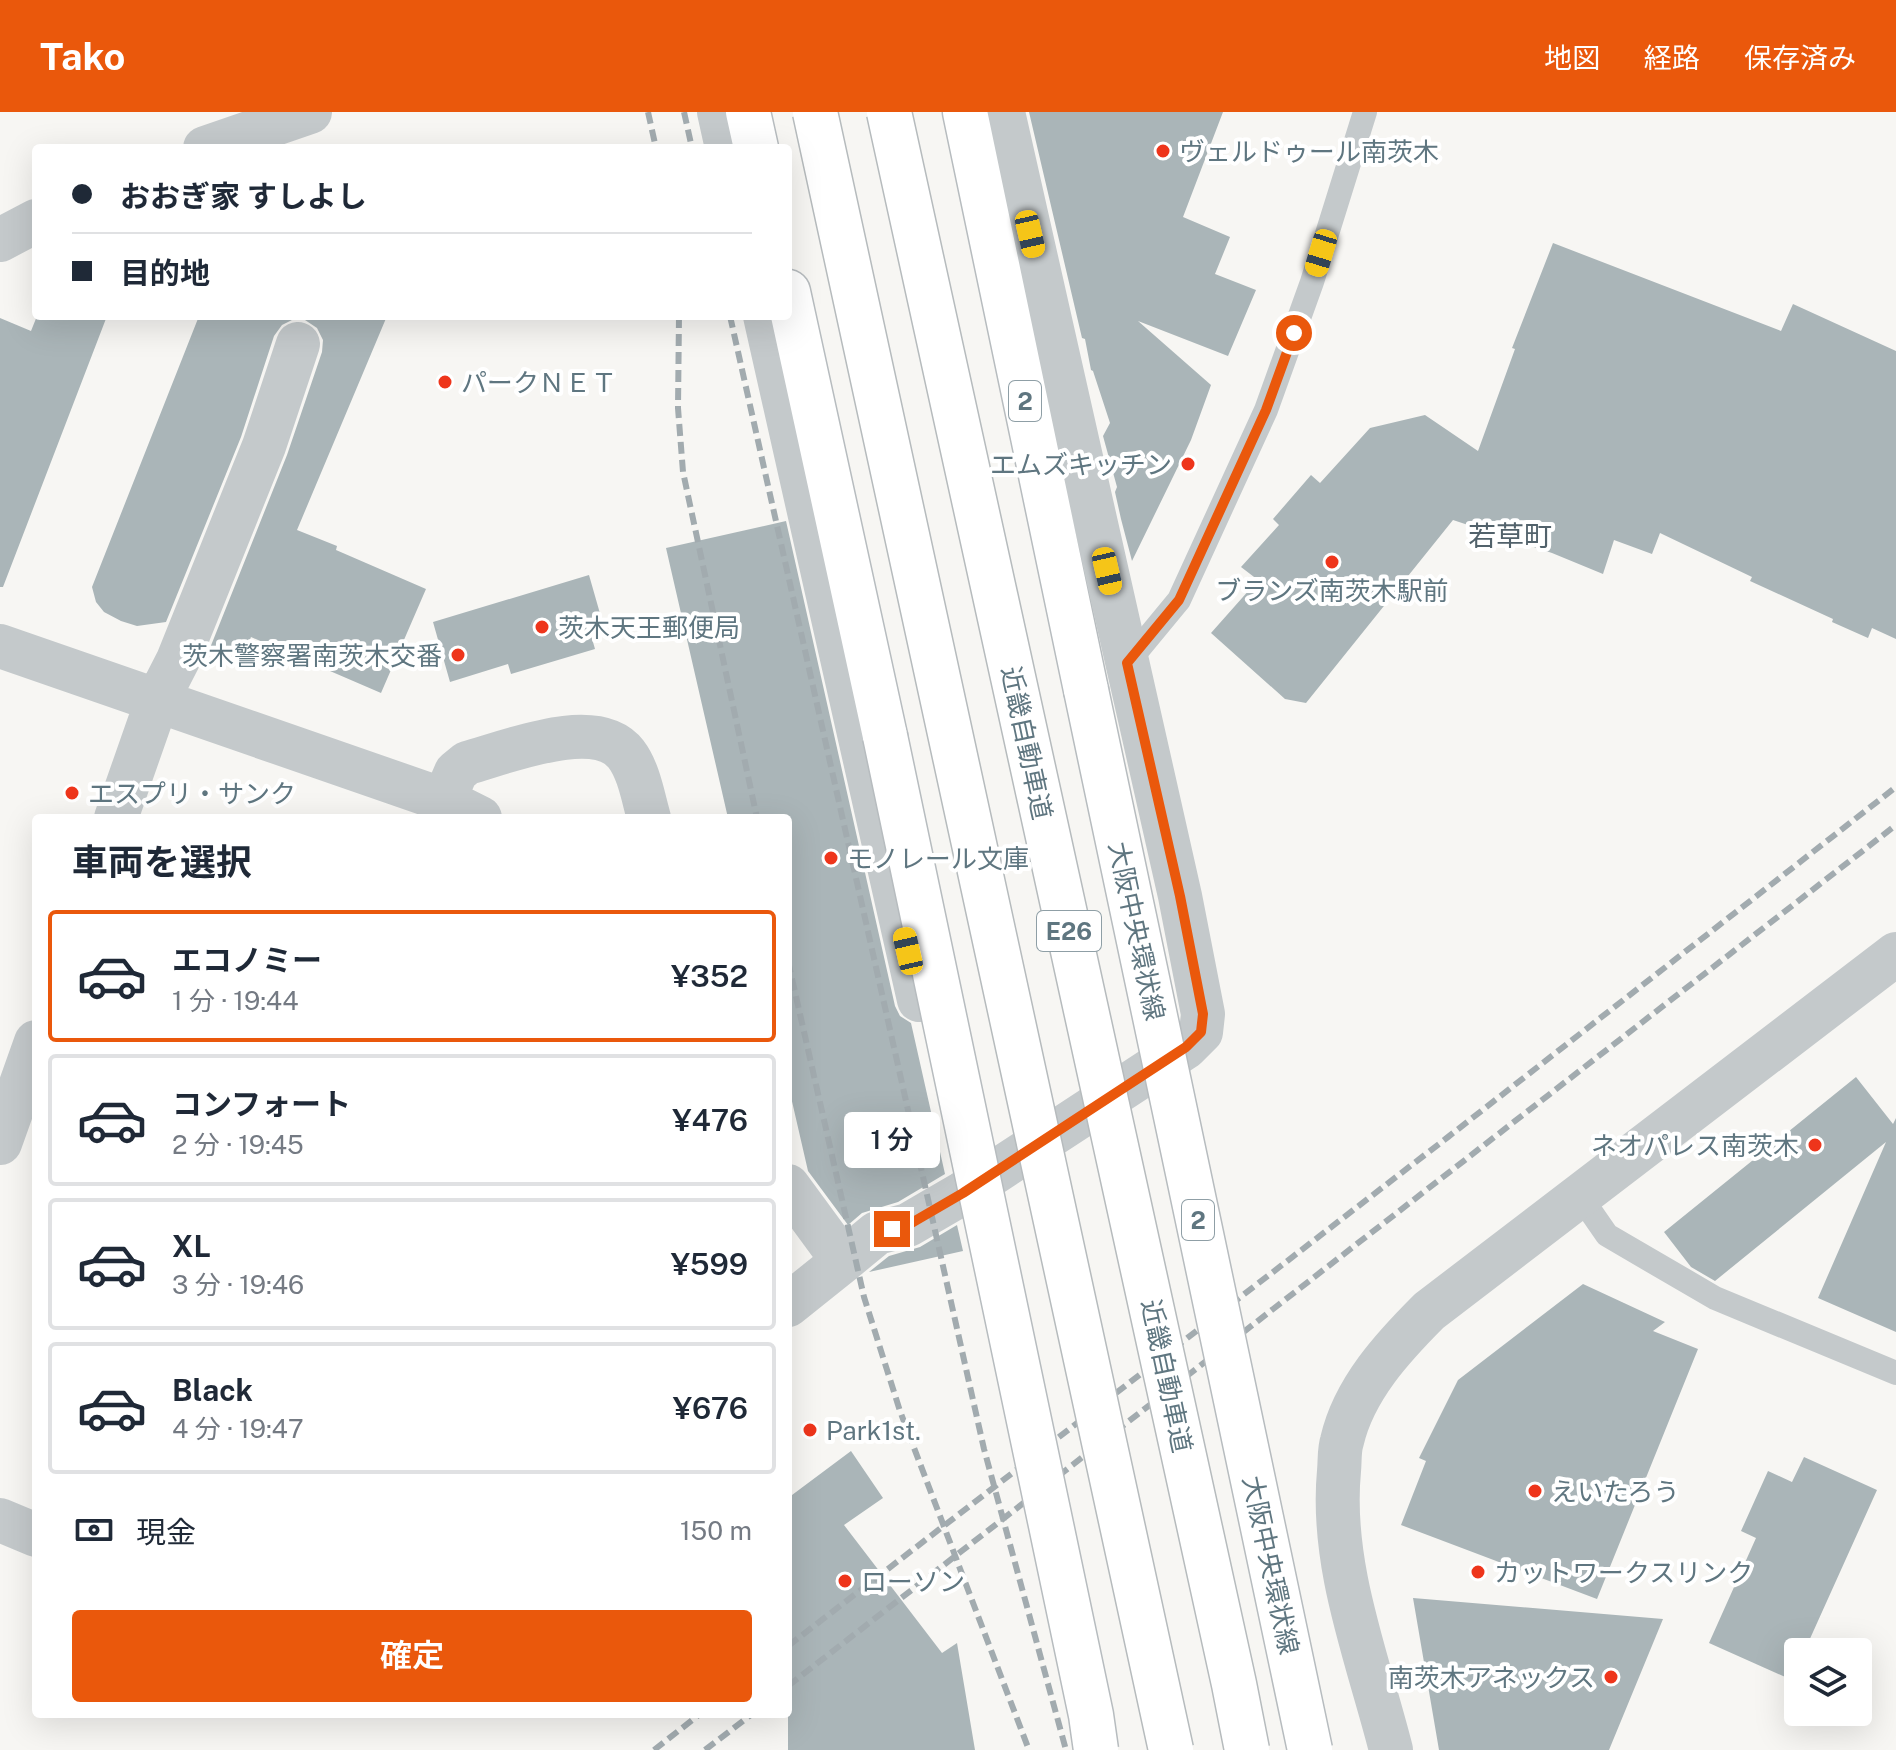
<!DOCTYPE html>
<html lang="ja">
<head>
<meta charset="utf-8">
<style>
  body { margin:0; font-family:"Public Sans","Noto Sans JP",sans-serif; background:#f6f6f7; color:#1f2937; height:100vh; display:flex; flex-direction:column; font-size:30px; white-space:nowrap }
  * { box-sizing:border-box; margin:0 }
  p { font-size:26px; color:#747a83 }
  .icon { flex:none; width:44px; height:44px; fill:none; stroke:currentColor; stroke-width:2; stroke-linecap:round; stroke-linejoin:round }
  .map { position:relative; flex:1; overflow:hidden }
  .sheet { position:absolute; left:32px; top:702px; width:760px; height:904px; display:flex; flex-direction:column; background:#fff; border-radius:8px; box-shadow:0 8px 32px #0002 }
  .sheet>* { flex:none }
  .hud { position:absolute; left:32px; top:32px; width:760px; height:176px; border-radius:8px; box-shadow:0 8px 32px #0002; display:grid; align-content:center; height:176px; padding:0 40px; background:#fff }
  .tools { position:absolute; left:1784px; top:1526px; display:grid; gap:16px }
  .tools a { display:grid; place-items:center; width:88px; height:88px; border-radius:8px; background:#fff; box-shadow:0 8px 32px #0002; font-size:40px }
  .end { position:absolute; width:36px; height:36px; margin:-18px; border:10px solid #ea580c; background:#fff; box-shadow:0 0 0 4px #fff }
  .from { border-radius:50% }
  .bubble { position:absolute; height:56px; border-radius:8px; background:#fff; box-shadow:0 8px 32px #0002; font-size:26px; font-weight:600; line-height:56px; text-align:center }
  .car { position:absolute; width:24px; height:48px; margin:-24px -12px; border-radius:10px; box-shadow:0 0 6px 2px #0007; background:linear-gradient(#f5c518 24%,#345 0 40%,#f5c518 0 76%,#345 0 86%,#f5c518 0) }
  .hud b { display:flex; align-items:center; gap:28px; height:76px; font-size:30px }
  .hud b+b { border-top:2px solid #e0e1e3 }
  .hud i { width:20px; height:20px; background:#1f2937 }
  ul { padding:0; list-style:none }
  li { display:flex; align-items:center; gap:24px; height:132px; margin:0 16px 12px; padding:0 24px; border:4px solid #e0e1e3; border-radius:8px }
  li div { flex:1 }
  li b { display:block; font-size:30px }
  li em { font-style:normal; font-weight:600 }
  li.on { border-color:#ea580c }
  li>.icon { width:72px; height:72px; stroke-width:1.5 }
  h2 { padding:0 40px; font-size:36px; line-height:96px }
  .pay { display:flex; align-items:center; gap:20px; height:88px; padding:0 40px; font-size:30px }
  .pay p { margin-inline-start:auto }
  .button { display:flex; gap:16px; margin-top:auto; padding:16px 40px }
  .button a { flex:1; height:92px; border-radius:8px; background:#ea580c; color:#fff; font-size:32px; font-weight:600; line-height:92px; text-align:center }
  header { display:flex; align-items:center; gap:48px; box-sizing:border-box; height:112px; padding:0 40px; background:#ea580c; color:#fff }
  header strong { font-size:38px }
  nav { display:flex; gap:44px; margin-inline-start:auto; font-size:28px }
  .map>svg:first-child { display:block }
  .building { fill:#aab5b8 }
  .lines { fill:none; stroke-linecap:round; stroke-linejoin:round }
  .primary-casing { stroke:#b7bcbf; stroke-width:47 }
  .service { stroke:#c4c9cb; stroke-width:24 }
  .minor { stroke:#c4c9cb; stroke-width:44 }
  .tertiary { stroke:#c4c9cb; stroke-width:44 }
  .primary { stroke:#fff; stroke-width:44 }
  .rail { stroke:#a2abaf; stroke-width:6; stroke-dasharray:12 6; stroke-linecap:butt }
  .primary-bridge-casing { stroke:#b7bcbf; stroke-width:47; stroke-linecap:butt }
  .motorway-bridge-casing { stroke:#b6bbbd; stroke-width:47; stroke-linecap:butt }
  .primary-bridge { stroke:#fff; stroke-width:44 }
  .motorway-bridge { stroke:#fff; stroke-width:44 }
  .route { stroke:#ea580c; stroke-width:10 }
  .poi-dot { fill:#ee351b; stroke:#fff; stroke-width:3 }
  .labels { text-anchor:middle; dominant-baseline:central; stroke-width:8; stroke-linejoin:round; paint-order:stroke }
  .shield { fill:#fff; stroke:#8f9fa6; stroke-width:2 }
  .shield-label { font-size:24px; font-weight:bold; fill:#5f7680 }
  .poi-label { font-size:26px; fill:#5f7680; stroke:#fff; text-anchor:start }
  .street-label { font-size:26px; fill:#5f7680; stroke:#fff }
  .neighbourhood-label { font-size:28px; fill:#52626b; stroke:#fff }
</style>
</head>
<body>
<header>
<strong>Tako</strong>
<nav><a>地図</a><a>経路</a><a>保存済み</a></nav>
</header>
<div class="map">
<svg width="1896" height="1638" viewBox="0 0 1896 1638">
  <rect width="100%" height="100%" fill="#f7f6f3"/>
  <path class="building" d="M1029 0H1223L1183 105 1230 125 1215 162 1256 178 1228 244 1138 209 1211 273 1191 328 1132 449 1121 407 1115 380 1117 375 1103 324 1110 311 1093 259 1091 258 1085 227 1082 226Z
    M1553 131 1781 219 1793 192 1896 239V527L1872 516 1868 526 1832 510 1833 507 1750 469 1752 465 1660 421 1652 442 1614 428 1603 462 1552 441 1453 408 1306 591 1285 587 1211 521 1258 468 1241 455 1279 413 1273 407 1311 363 1320 371 1370 316 1425 303 1478 339 1515 237 1512 236Z
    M37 204H107L3 475H0V206L31 219Z
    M199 204H387L297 418 337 434 336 438 426 477 381 581 251 525 241 550 210 536 287 343 322 240 323 228 317 216 305 208H292L282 213 274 224 241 325 166 510 137 514 121 509 104 500 96 490 92 475Z
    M786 409 895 894 900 904 911 911 945 1062 898 1090 862 1101 848 1113 808 1059 788 972V706H728L666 436Z
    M589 463 605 519 591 523 595 537 511 562 508 552 450 570 433 510Z
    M1856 965 1893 1012 1896 1006V1220L1818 1186 1886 1030 1715 1169 1691 1155 1664 1120Z
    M957 1113 963 1139 869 1160 889 1144 920 1135Z
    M1583 1172 1665 1210 1653 1219 1698 1237 1597 1487 1401 1413 1426 1349 1419 1346 1458 1268Z
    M851 1339 883 1386 844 1413 942 1541 957 1531 975 1638H788V1386Z
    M1804 1345 1877 1378 1804 1540H1798V1554L1792 1568 1709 1531 1756 1426 1741 1419 1768 1359 1792 1370Z
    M1413 1486 1663 1507 1609 1638H1439Z"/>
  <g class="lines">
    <g class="primary-casing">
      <path id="primary" d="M748 0 756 36
        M965 0 1086 578
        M788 180 885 624"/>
    </g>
    <path class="service" d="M1127 551 1179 488 1266 298 1312 170 1365 0
      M1580 1084 1607 1123 1715 1186 1896 1261"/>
    <path class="minor" d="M719 0 727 36
      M205 36 310 0
      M0 128 36 109
      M765 204 919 888
      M0 534 444 688 480 706
      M444 688 456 660 467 651C505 641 596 603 626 642 639 659 643 685 649 706
      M116 706 157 589 178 548 264 334 298 232
      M0 1031 36 930
      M788 1074 843 1149 788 1193
      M843 1149 877 1121 908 1113 963 1081 1186 935 1201 920 1203 902 1180 784 1003 0
      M0 1408 36 1423"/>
    <path class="tertiary" d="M1391 1638C1368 1547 1330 1454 1339 1359 1340 1349 1339 1338 1342 1329 1354 1277 1393 1235 1429 1199L1896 842"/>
    <use href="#primary" class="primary"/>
    <path class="rail" d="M648 0 656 36
      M684 0 692 36
      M679 204 678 296 683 360 757 706
      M730 204 984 1337 1066 1638
      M788 849 864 1185 900 1299 1029 1638
      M788 1534 1448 1025 1896 675
      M788 1574 1896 713
      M654 1638 700 1602
      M705 1638 752 1602"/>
    <g class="primary-bridge-casing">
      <path id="primary-bridge" d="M1086 578 1310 1638
        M885 624 1091 1603 1096 1638"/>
    </g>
    <g class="motorway-bridge-casing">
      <path id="motorway-bridge" d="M815 0 1171 1638
        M889 0 1234 1572 1247 1638"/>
    </g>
    <use href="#primary-bridge" class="primary-bridge"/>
    <use href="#motorway-bridge" class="motorway-bridge"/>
  </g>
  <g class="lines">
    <path class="route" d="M892 1117 908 1113 963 1081 1186 935 1201 920 1203 902 1180 784 1127 551 1179 488 1266 298 1294 221"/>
  </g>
  <g class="poi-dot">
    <circle cx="1163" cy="39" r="8"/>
    <circle cx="445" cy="270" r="8"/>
    <circle cx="1188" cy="352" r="8"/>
    <circle cx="1332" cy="450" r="8"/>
    <circle cx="542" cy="515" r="8"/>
    <circle cx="458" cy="543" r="8"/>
    <circle cx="72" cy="681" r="8"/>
    <circle cx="831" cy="746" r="8"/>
    <circle cx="1815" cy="1033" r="8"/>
    <circle cx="810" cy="1318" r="8"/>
    <circle cx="1535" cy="1379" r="8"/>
    <circle cx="1478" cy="1460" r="8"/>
    <circle cx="845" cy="1469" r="8"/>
    <circle cx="1611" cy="1565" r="8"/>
  </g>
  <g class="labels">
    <g class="shield">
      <rect x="1009" y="269" width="32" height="40" rx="6"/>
      <rect x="1037" y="799" width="64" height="40" rx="6"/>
      <rect x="1182" y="1088" width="32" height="40" rx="6"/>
    </g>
    <g class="shield-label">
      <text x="1025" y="289">2</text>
      <text x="1069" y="819">E26</text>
      <text x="1198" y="1108">2</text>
    </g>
    <g class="poi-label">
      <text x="1179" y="39">ヴェルドゥール南茨木</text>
      <text x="461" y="270">パークＮＥＴ</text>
      <text x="1172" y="352" text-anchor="end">エムズキッチン</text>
      <text x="1332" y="478" text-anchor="middle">ブランズ南茨木駅前</text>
      <text x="558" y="515">茨木天王郵便局</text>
      <text x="442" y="543" text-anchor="end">茨木警察署南茨木交番</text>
      <text x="88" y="681">エスプリ・サンク</text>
      <text x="847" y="746">モノレール文庫</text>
      <text x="1799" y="1033" text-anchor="end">ネオパレス南茨木</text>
      <text x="826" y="1318">Park1st.</text>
      <text x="1551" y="1379">えいたろう</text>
      <text x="1494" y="1460">カットワークスリンク</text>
      <text x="861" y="1469">ローソン</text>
      <text x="1595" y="1565" text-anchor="end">南茨木アネックス</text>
    </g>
    <g class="street-label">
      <text transform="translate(1027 631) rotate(78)">近畿自動車道</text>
      <text transform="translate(1137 819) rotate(78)">大阪中央環状線</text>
      <text transform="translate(1167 1264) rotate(78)">近畿自動車道</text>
      <text transform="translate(1271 1453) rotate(78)">大阪中央環状線</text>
    </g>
    <g class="neighbourhood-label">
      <text x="1510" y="423">若草町</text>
    </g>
  </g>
</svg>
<div class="tools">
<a><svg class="icon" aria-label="layers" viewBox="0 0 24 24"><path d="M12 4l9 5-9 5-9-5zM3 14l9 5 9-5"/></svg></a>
</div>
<i class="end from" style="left:1294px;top:221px"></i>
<i class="end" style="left:892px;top:1117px"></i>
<div class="bubble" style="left:844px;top:1000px;width:96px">1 分</div>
<i class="car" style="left:1030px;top:122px;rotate:167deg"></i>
<i class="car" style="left:1321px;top:141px;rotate:197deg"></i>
<i class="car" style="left:1107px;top:459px;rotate:167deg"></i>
<i class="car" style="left:908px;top:839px;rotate:347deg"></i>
<div class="hud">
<b><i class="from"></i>おおぎ家 すしよし</b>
<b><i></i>目的地</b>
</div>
<section class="sheet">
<h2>車両を選択</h2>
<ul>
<li class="on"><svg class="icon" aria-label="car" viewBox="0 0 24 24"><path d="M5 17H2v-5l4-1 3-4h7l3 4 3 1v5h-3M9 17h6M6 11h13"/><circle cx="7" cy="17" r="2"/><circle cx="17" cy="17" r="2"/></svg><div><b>エコノミー</b><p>1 分 · 19:44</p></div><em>¥352</em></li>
<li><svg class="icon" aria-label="car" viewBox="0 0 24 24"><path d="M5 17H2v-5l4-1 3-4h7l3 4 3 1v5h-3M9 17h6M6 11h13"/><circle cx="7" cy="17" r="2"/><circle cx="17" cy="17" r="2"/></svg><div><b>コンフォート</b><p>2 分 · 19:45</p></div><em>¥476</em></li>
<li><svg class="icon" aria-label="car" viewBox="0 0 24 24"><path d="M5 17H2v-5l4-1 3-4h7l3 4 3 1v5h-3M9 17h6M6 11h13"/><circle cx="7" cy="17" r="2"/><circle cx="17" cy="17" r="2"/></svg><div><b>XL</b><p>3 分 · 19:46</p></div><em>¥599</em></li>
<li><svg class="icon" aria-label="car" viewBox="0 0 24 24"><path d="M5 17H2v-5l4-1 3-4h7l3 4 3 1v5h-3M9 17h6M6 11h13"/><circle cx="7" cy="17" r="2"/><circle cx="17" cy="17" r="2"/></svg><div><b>Black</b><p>4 分 · 19:47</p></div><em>¥676</em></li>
</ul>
<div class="pay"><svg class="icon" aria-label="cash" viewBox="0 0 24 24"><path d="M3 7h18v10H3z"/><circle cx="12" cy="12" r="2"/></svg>現金<p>150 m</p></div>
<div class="button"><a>確定</a></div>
</section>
</div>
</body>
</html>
